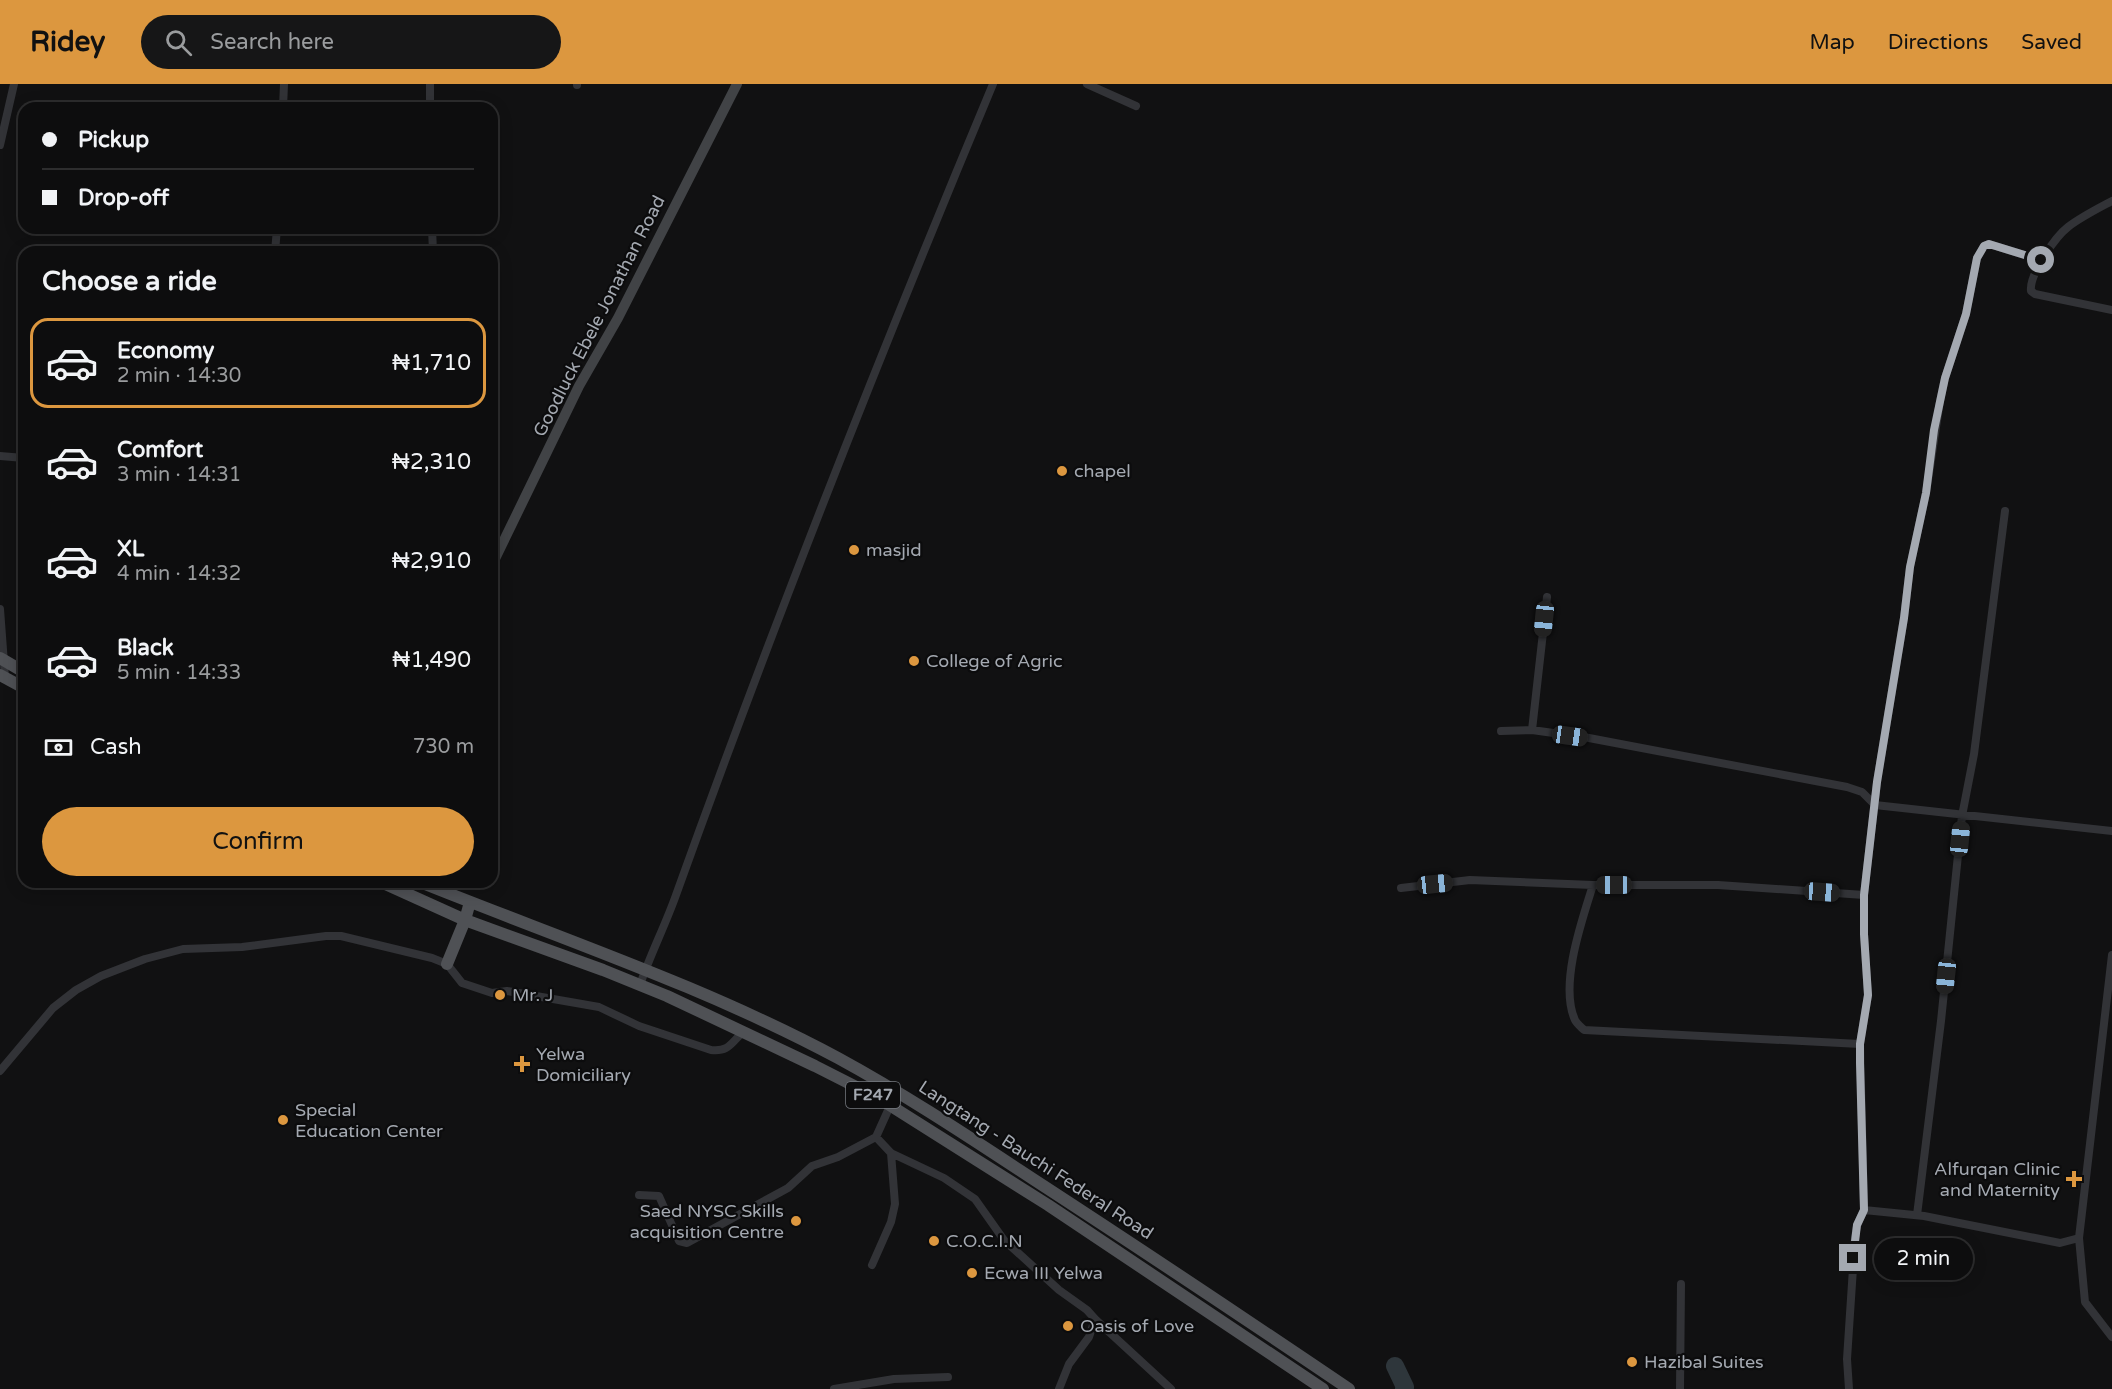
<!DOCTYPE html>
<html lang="en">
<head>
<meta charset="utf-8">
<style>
  body { margin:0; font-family:"Varela Round",sans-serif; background:#161617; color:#f1f3f6; height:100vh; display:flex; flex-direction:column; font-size:22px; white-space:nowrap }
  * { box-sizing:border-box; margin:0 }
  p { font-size:20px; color:#9a9c9e }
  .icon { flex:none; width:33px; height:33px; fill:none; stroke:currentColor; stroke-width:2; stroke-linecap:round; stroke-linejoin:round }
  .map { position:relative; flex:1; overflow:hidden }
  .sheet { position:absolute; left:18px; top:162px; width:480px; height:642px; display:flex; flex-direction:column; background:#0d0d0e; border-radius:18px; box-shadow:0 3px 15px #0003,0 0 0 2px #2d2d2e }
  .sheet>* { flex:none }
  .banner { position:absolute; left:18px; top:18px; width:480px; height:132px; border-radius:18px; box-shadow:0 3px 15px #0003,0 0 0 2px #2d2d2e; display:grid; align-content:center; height:132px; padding:0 24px; background:#0d0d0e }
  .end { position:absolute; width:27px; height:27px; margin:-14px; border:8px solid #a4a9b1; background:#111; box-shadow:0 0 0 3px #111 }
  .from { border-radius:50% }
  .bubble { position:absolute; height:42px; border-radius:21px; background:#0d0d0e; box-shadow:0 3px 15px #0003,0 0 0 2px #2d2d2e; font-size:20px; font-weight:600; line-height:42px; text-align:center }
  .car { position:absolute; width:18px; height:36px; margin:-18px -9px; border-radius:8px; box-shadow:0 0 4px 2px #0007; background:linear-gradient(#222 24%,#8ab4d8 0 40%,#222 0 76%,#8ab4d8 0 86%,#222 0) }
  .banner b { display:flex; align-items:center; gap:21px; height:57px; font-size:22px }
  .banner b+b { border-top:2px solid #2d2d2e }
  .banner i { width:15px; height:15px; background:#f1f3f6 }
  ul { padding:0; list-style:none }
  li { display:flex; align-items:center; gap:18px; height:90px; margin:0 12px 9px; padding:0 12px; border:3px solid transparent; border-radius:18px }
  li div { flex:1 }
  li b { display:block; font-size:22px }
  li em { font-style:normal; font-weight:600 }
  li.active { border-color:#dc973f }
  li>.icon { width:54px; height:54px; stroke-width:1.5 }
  h2 { padding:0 24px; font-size:27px; line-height:72px }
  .pay { display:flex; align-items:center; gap:15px; height:66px; padding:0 24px; font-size:22px }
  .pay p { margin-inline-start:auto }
  .button { display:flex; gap:12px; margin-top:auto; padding:12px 24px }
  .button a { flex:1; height:69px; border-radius:36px; background:#dc973f; color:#111; font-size:24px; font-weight:600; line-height:69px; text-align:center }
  header { display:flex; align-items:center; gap:36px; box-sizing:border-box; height:84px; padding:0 30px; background:#dc973f; color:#111 }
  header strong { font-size:28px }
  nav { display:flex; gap:33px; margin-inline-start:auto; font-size:21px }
  .search { width:420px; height:54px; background:#161617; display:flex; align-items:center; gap:15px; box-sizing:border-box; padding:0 21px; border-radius:33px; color:#9a9c9e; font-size:22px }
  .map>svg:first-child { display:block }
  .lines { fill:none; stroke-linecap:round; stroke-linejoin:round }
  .river { stroke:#2e363b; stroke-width:18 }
  .minor { stroke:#323337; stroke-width:8 }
  .secondary { stroke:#414346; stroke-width:10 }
  .primary { stroke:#4f5155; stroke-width:12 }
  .route { stroke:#a4a9b1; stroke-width:8 }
  .poi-dot { fill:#dc973f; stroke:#0c0c0d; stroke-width:2 }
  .labels { text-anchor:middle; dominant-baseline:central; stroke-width:4.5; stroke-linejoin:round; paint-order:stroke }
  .shield { fill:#0c0c0d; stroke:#767a80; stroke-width:1.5 }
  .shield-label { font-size:16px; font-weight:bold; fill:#a4a9b1 }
  .street-label { font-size:18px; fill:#a4a9b1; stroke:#0c0c0d }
  .poi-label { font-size:18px; fill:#a4a9b1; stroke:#0c0c0d; text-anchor:start }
</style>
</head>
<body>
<header>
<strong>Ridey</strong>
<div class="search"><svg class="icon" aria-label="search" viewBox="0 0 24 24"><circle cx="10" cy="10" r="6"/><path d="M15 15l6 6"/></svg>Search here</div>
<nav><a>Map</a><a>Directions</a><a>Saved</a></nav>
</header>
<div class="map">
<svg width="2112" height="1305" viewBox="0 0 2112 1305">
  <rect width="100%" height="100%" fill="#111112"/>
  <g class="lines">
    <path class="river" d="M1395 1282 1405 1303 1404 1305"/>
    <path class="minor" d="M577 0V1
      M1087 0 1136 22
      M283 24 284 0
      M430 24V0
      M0 61 14 0
      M2112 117C2097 125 2081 133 2068 143 2055 153 2029 191 2031 207L2035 210 2112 226
      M432 144 433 168
      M275 168 277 144
      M0 372 24 374
      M0 525 5 593
      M1532 646 1547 513
      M1501 647 1532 646 1589 654 1847 703 1862 708 1875 721 2112 747
      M1593 801C1582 836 1559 901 1575 936 1577 940 1581 943 1584 946L1860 960
      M1401 804 1470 796 1593 801H1718L1864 811
      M2112 871 2079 1154 2085 1218 2112 1253
      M640 901C650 871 665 842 676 811 774 538 881 268 993 0
      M0 987 53 924 76 906 101 892 145 875 183 865 242 863 326 852H341L432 874 447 880 462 899 492 909 507 907 599 923 639 942 711 966C729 968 731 959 743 948
      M876 1053 891 1069 944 1094 975 1115 1004 1156 1059 1206 1087 1226 1095 1235 1089 1253 1069 1280 1059 1305
      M639 1111 659 1112 679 1157 687 1159 788 1104 812 1082 838 1073 876 1053 890 1022
      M1864 1126 1924 1132 2060 1159 2079 1154
      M1917 1131 1941 937 1962 732 1974 670 2005 427
      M872 1181 891 1138 895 1120 891 1069
      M1095 1235 1171 1305
      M834 1305 894 1295 948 1293
      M1680 1305 1681 1200
      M1849 1305 1847 1275 1855 1154 1857 1141 1864 1126 1860 960 1868 911 1864 850V811L1877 698 1904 534 1910 483 1926 409 1940 317 1945 294 1966 230 1977 174 1984 162 1989 160 2041 176"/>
    <path class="secondary" d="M492 481 579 302 618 234 737 0"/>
    <path class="primary" d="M0 574 24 588
      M0 591 24 604
      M381 798 465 836 603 886 667 912 815 982 880 1015 1048 1121 1323 1305
      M420 798C559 854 706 903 838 974 906 1011 969 1053 1033 1095 1139 1164 1244 1234 1349 1305
      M447 880 465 836 470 818"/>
  </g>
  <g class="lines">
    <path class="route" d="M1853 1174 1857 1141 1864 1126 1860 979V960L1868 911 1864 850V811L1877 698 1904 534 1910 483 1926 409 1934 346 1945 294 1966 230 1977 174 1984 162 1989 160 2041 176"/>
  </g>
  <g class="poi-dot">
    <circle cx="1062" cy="387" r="6"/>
    <circle cx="854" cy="466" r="6"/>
    <circle cx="914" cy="577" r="6"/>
    <circle cx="500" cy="911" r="6"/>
    <path d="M519 971h6v6h6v6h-6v6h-6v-6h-6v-6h6z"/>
    <circle cx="283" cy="1036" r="6"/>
    <path d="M2071 1086h6v6h6v6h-6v6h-6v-6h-6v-6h6z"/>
    <circle cx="796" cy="1137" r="6"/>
    <circle cx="934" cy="1157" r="6"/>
    <circle cx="972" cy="1189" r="6"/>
    <circle cx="1068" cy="1242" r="6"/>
    <circle cx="1632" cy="1278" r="6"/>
  </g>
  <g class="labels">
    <rect class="shield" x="846" y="998" width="54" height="26" rx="4.5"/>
    <g class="shield-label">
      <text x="873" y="1011">F247</text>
    </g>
    <g class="street-label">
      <text transform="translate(599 232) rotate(-63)">Goodluck Ebele Jonathan Road</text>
      <text transform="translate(1036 1076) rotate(33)">Langtang - Bauchi Federal Road</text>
    </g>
    <g class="poi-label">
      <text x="1074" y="387">chapel</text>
      <text x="866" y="466">masjid</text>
      <text x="926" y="577">College of Agric</text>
      <text x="512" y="911">Mr. J</text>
      <text x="536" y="970">Yelwa<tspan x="536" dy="21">Domiciliary</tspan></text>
      <text x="295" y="1026">Special<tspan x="295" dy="21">Education Center</tspan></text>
      <text x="2060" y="1085" text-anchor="end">Alfurqan Clinic<tspan x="2060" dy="21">and Maternity</tspan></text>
      <text x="784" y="1127" text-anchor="end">Saed NYSC Skills<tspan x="784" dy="21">acquisition Centre</tspan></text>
      <text x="946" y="1157">C.O.C.I.N</text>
      <text x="984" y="1189">Ecwa III Yelwa</text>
      <text x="1080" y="1242">Oasis of Love</text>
      <text x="1644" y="1278">Hazibal Suites</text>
    </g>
  </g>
</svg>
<i class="end from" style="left:2041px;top:176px"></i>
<i class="end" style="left:1853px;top:1174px"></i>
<div class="bubble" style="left:1874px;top:1154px;width:99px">2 min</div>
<i class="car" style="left:1544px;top:535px;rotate:186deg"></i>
<i class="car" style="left:1570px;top:652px;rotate:98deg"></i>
<i class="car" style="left:1960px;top:755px;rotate:6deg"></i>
<i class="car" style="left:1435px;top:800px;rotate:84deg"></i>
<i class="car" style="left:1614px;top:801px;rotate:270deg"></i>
<i class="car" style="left:1822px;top:808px;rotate:94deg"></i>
<i class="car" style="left:1946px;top:892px;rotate:186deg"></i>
<div class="banner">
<b><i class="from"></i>Pickup</b>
<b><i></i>Drop-off</b>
</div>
<section class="sheet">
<h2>Choose a ride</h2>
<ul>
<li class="active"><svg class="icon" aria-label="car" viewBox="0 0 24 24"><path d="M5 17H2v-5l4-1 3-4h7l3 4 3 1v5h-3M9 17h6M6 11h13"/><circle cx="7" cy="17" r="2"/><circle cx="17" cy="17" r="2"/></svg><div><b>Economy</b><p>2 min · 14:30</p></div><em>₦1,710</em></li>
<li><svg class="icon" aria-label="car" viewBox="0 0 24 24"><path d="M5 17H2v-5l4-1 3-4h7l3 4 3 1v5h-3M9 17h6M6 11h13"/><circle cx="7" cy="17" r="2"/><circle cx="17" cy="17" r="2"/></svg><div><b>Comfort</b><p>3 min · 14:31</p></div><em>₦2,310</em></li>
<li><svg class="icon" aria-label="car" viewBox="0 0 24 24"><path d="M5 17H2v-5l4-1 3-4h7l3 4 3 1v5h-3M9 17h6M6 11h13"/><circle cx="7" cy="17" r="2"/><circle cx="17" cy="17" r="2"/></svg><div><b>XL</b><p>4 min · 14:32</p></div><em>₦2,910</em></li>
<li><svg class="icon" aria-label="car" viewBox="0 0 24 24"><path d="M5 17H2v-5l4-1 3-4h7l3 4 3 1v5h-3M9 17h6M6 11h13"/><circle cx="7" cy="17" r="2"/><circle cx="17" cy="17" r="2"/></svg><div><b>Black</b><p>5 min · 14:33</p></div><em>₦1,490</em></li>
</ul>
<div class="pay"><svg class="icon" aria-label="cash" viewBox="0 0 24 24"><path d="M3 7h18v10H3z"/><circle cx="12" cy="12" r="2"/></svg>Cash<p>730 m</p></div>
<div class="button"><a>Confirm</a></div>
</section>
</div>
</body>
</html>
